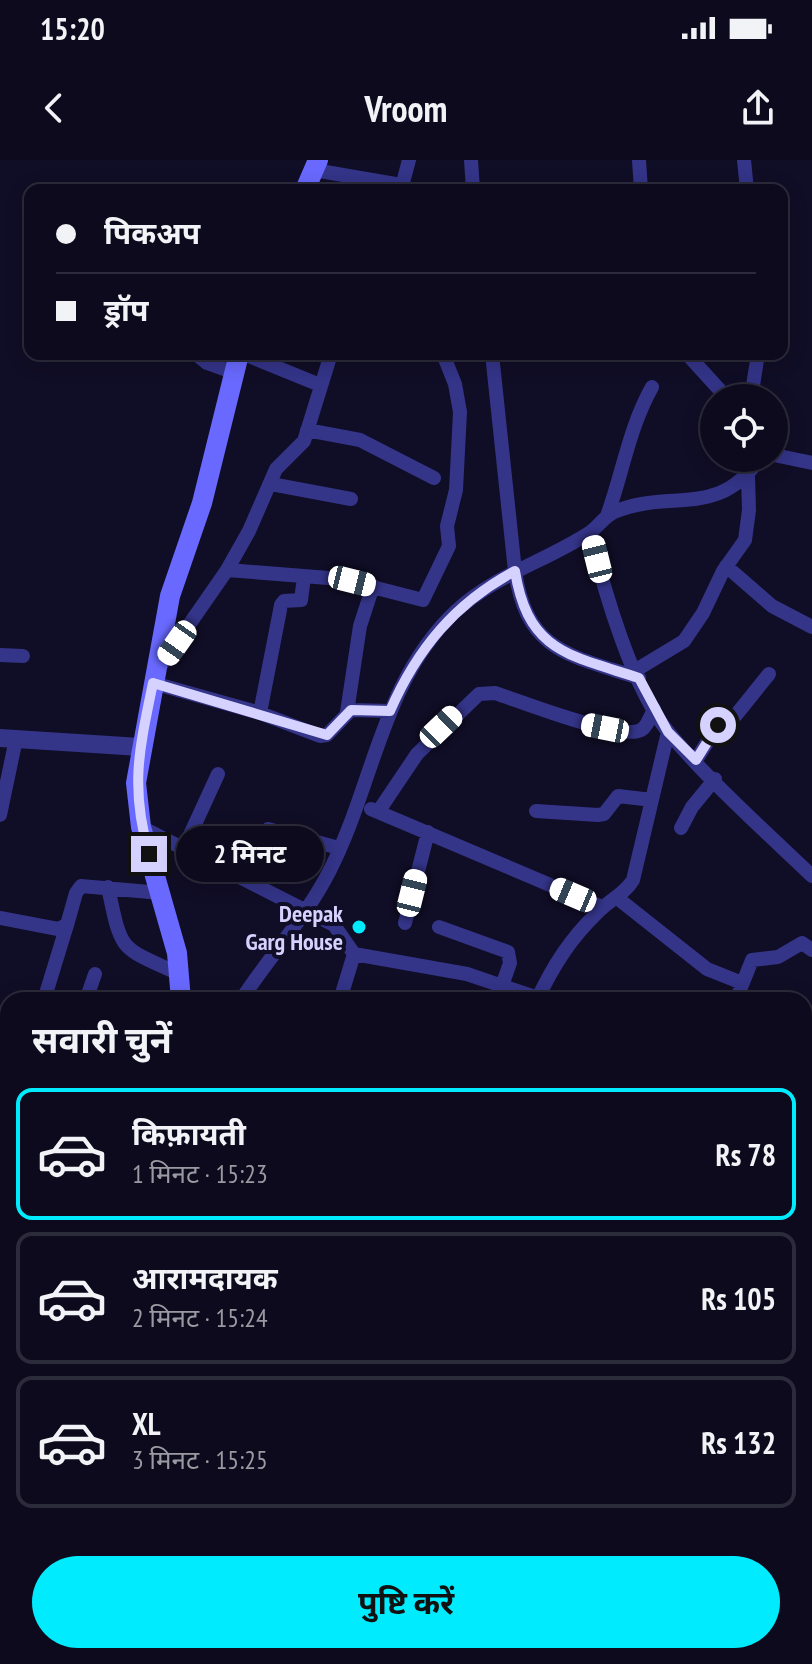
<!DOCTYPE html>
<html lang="hi">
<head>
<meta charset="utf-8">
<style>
  body { margin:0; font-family:"PT Sans Narrow","Noto Sans Devanagari",sans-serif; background:#151325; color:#f1f3f6; height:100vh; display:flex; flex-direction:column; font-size:30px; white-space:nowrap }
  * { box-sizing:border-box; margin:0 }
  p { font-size:26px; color:#9a9aa3 }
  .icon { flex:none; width:44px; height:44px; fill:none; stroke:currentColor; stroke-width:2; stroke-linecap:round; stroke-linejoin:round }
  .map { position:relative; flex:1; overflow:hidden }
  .drawer { position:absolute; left:0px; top:832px; width:812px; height:672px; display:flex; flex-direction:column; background:#0c0a1c; border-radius:24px 24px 0 0; box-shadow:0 4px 20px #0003,0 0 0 2px #2c2b3b }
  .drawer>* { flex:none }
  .banner { position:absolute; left:24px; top:24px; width:764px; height:176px; border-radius:16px; box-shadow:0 4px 20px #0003,0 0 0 2px #2c2b3b; display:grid; align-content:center; height:176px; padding:0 32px; background:#0c0a1c }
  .tools { position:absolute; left:700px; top:224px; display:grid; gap:16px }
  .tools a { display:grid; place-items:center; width:88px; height:88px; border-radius:50%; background:#0c0a1c; box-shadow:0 4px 20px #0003,0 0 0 2px #2c2b3b; font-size:40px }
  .end { position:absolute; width:36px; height:36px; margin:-18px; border:10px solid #d6d2ff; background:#111; box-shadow:0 0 0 4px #111 }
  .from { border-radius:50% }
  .bubble { position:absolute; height:56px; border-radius:28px; background:#0c0a1c; box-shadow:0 4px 20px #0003,0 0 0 2px #2c2b3b; font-size:26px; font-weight:700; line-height:56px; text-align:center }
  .car { position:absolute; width:24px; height:48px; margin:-24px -12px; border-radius:10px; box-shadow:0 0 6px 2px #0007; background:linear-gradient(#fff 24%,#345 0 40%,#fff 0 76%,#345 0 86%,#fff 0) }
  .banner b { display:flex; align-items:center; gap:28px; height:76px; font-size:30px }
  .banner b+b { border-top:2px solid #2c2b3b }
  .banner i { width:20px; height:20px; background:#f1f3f6 }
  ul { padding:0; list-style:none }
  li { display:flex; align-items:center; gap:24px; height:132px; margin:0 16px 12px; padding:0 16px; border:4px solid #2c2b3b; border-radius:16px }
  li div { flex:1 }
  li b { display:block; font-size:30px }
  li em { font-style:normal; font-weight:700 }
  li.current { border-color:#00ebfd }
  li>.icon { width:72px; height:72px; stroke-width:1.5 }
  h2 { padding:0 32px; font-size:36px; line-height:96px }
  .button { display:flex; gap:16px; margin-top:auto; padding:16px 32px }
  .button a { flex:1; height:92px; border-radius:48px; background:#00ebfd; color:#111; font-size:32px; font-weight:700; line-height:92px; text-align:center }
  .status { display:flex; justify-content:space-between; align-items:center; height:56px; padding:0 40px; background:#0c0a1c; direction:ltr }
  .status svg { height:22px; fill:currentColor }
  header { display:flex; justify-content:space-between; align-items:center; height:104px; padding:0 32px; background:#0c0a1c; font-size:36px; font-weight:700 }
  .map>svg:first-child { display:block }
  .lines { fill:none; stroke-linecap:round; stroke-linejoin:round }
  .minor { stroke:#343489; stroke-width:14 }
  .tertiary { stroke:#343489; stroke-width:18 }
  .secondary { stroke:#6969ff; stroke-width:20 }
  .rail { stroke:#00ebfd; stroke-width:4; stroke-dasharray:12 10; stroke-linecap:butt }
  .route { stroke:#d6d2ff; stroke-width:10 }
  .poi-dot { fill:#00ebfd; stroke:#100d26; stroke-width:3 }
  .labels { text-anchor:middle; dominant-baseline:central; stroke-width:8; stroke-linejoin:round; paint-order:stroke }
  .poi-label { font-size:24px; font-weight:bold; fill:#d6d2ff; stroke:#100d26; text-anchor:end }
</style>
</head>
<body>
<div class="status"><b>15:20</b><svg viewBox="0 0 49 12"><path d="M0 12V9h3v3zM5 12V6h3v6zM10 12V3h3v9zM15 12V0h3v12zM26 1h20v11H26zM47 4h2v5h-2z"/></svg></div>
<header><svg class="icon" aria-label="back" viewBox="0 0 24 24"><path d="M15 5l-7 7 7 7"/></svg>Vroom<svg class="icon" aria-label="share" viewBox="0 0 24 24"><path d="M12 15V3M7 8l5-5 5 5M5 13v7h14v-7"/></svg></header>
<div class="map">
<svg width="812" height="1504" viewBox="0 0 812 1504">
  <rect width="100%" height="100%" fill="#100d26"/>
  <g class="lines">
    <path class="minor" d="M471 0 473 30
      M639 0 641 30
      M744 0 747 30
      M314 10 401 25
      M401 30 409 0
      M196 194 207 203 235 213
      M244 194 320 225
      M492 194 515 411C527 492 569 495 639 518
      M687 194 727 238
      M751 238 758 194
      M307 270 360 280 434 318
      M774 295 812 303
      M271 324 351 339
      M607 356C623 312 629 268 652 227
      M590 373C604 430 632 528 669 573 709 621 766 672 812 716
      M726 406 772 446 812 467
      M227 410 341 419 423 440 449 386 447 366 456 330 460 252 455 224 443 194
      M0 495 23 496
      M159 508 227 410 249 371 276 309 304 281 331 194
      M636 510 684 481 703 453 723 411 745 380 749 350 748 317
      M153 523 260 553 320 576 327 575 351 550 390 551
      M347 552 360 466 373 426
      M260 553 281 445 284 441 301 440 304 417
      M696 600 718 565 736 555 769 514
      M371 649 602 747
      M536 651 598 655 604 654 618 636 652 640
      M378 652 417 594 479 534 495 533C520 541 620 581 641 570 647 567 651 555 654 549
      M0 655 16 579
      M141 667 334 765 354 794 467 814 538 838
      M681 668 692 647 715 619
      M268 669 339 688
      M184 688 218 614
      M108 727C122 794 119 786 179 814
      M616 737 707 809 742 823
      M0 758 58 769 67 765 76 733 81 726 161 733
      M405 763 428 672
      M439 767 508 792 510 803 503 823
      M44 840 67 765
      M86 840 95 814
      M241 840C269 797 307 756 330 710 374 624 382 520 456 451 494 416 543 402 586 375 597 369 602 358 614 352 671 328 718 360 760 298
      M340 840 354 794
      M537 840C553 806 570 779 597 753 608 741 625 734 633 720L668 572
      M736 840 752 800 778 797 802 783 812 790
      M0 891 8 893
      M0 950 8 953
      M804 984H812
      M0 1034 8 1036
      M804 1095 812 1083
      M0 1113 8 1098
      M0 1137 8 1140
      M804 1202 812 1275
      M804 1316 812 1314
      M0 1323 8 1327
      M804 1373 812 1370
      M0 1392 8 1380
      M0 1470 8 1458
      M240 1496 253 1504
      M513 1498 515 1496
      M299 1504 301 1496
      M347 1504 352 1496
      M415 1504 418 1496
      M460 1504 464 1496
      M544 1504 549 1496"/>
    <path class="tertiary" d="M0 578 140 587"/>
    <path class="secondary" d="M305 30 318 0
      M181 840 177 793 141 667 136 623 170 436 202 343 239 194
      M0 1264 8 1252"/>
    <path class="rail" d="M804 1483 812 1479
      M765 1504 780 1496"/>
  </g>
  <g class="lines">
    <path class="route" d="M149 694C130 627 139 590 153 523L327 575 351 550 390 551C417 489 455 443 515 411 528 492 569 495 639 518L668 572 696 600 718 565"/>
  </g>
  <circle class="poi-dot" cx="359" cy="767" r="8"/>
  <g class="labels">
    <g class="poi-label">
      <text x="343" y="753">Deepak<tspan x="343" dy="28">Garg House</tspan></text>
    </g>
  </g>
</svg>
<div class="tools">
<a><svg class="icon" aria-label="locate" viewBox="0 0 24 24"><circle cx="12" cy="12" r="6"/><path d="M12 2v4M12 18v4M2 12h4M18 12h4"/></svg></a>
</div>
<i class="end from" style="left:718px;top:565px"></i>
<i class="end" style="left:149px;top:694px"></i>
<div class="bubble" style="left:176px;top:666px;width:148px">2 मिनट</div>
<i class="car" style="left:597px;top:399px;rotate:346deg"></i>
<i class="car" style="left:352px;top:421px;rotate:104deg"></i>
<i class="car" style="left:177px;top:483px;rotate:215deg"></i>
<i class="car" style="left:441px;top:567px;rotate:46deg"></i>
<i class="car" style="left:605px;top:568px;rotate:281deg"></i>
<i class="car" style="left:412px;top:733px;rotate:14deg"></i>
<i class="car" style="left:573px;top:735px;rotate:293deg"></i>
<div class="banner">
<b><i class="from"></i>पिकअप</b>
<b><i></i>ड्रॉप</b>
</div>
<section class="drawer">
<h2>सवारी चुनें</h2>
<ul>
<li class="current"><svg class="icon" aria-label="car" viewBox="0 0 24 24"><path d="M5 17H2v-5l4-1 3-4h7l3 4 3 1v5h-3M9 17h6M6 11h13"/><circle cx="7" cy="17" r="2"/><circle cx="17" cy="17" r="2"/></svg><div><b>किफ़ायती</b><p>1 मिनट · 15:23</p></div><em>Rs 78</em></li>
<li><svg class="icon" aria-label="car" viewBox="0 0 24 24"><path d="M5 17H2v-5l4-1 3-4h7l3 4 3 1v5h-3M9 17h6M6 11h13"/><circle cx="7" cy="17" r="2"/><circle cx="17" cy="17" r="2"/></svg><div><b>आरामदायक</b><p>2 मिनट · 15:24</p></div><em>Rs 105</em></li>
<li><svg class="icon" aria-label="car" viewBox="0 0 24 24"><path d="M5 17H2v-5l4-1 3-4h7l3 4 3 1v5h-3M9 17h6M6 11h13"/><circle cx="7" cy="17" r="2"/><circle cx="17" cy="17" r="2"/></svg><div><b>XL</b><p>3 मिनट · 15:25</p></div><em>Rs 132</em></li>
</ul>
<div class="button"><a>पुष्टि करें</a></div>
</section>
</div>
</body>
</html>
